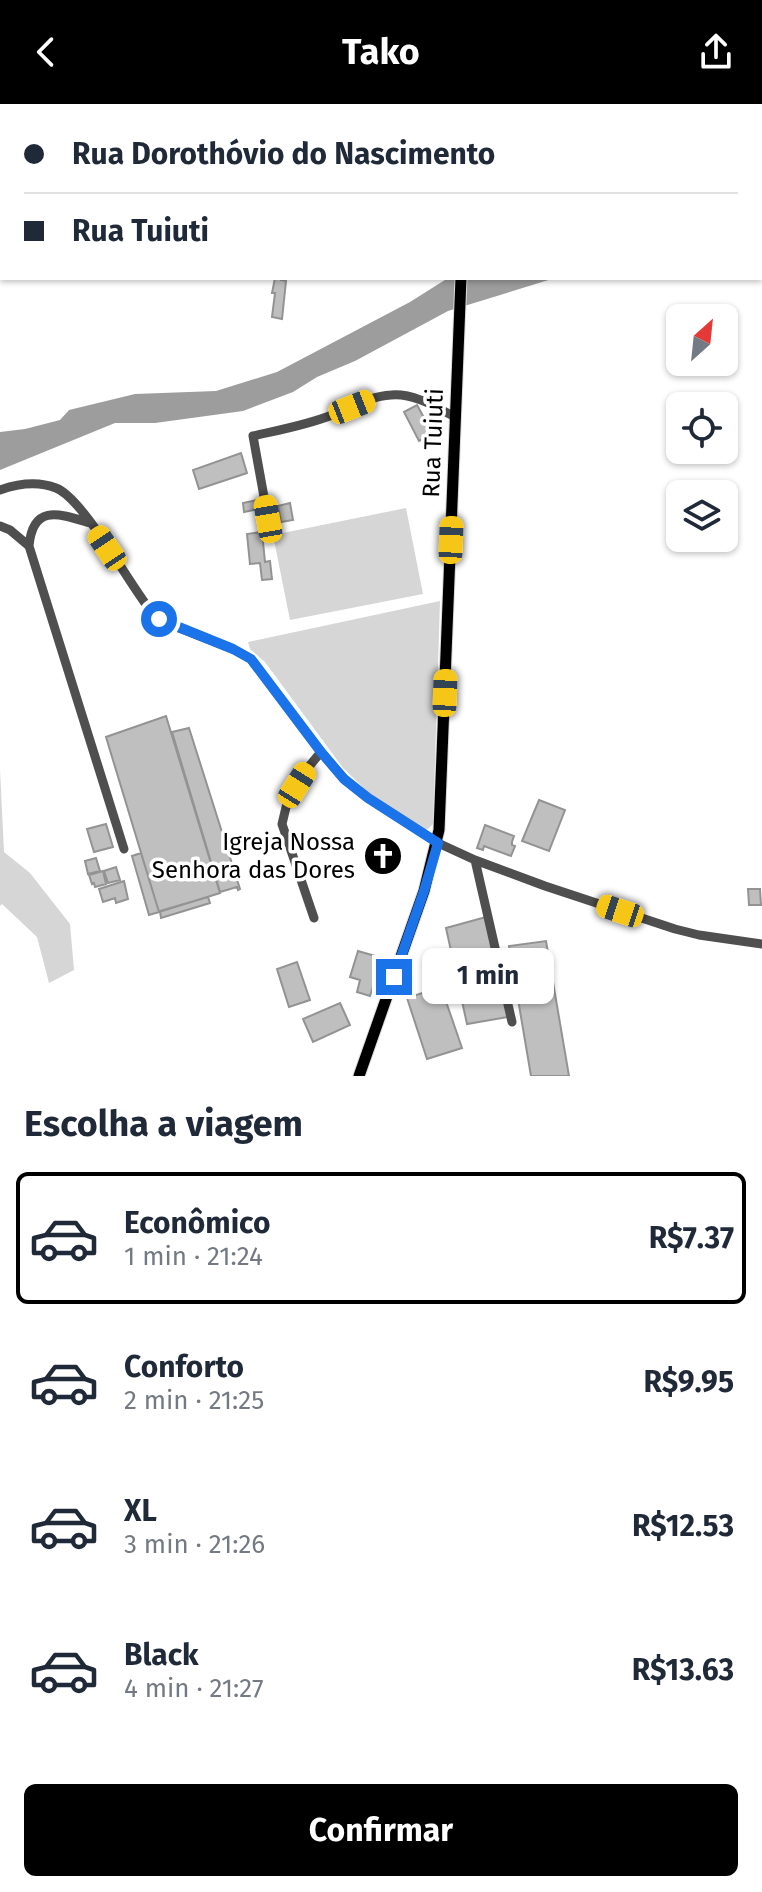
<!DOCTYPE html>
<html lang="pt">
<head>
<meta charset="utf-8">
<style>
  body { margin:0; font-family:"Fira Sans",sans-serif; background:#f2f2f3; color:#1f2937; height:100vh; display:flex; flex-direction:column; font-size:30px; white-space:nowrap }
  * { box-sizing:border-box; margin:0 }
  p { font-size:26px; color:#747a83 }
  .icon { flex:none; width:44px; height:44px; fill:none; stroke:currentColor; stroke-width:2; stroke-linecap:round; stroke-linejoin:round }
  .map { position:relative; height:972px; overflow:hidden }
  .side { display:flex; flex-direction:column; background:#fff; flex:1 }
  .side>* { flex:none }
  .guide { position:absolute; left:0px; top:0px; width:762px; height:176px; box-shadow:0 2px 6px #0004; display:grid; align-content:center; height:176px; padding:0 24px; background:#fff }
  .needle { width:52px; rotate:27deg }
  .buttons { position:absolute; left:666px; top:200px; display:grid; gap:16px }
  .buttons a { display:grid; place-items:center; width:72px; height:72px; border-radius:12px; background:#fff; box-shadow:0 2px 6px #0004; font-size:40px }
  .end { position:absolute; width:36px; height:36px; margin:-18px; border:10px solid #1a73e8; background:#fff; box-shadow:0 0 0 4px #fff }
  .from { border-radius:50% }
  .bubble { position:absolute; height:56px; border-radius:12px; background:#fff; box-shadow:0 2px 6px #0004; font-size:26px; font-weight:700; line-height:56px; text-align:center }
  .car { position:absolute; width:24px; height:48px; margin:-24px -12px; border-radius:10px; box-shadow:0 0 6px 2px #0007; background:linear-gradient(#f5c518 24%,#345 0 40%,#f5c518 0 76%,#345 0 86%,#f5c518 0) }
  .guide b { display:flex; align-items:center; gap:28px; height:76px; font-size:30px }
  .guide b+b { border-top:2px solid #e0e1e3 }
  .guide i { width:20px; height:20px; background:#1f2937 }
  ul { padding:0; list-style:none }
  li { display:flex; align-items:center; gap:24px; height:132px; margin:0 16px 12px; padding:0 8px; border:4px solid transparent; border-radius:12px }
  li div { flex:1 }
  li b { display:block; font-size:30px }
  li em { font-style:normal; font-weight:700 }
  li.on { border-color:#000 }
  li>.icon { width:72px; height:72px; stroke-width:1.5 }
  h2 { padding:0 24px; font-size:36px; line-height:96px }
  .button { display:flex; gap:16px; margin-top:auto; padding:16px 24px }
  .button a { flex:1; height:92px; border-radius:12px; background:#000; color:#fff; font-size:32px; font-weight:700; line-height:92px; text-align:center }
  header { display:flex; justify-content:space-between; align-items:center; height:104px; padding:0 24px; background:#000; color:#fff; font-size:36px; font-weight:700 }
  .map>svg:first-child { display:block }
  .green { fill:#d6d6d6 }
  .water { fill:#9d9d9d }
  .building { fill:#bfbfbf; stroke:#939393; stroke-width:2 }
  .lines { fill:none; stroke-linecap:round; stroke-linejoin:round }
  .major-casing { stroke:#dbdbdb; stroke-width:13 }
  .minor { stroke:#4f4f4f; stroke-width:9 }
  .major { stroke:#000; stroke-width:11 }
  .route { stroke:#1a73e8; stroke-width:10 }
  .labels { text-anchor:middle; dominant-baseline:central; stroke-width:7; stroke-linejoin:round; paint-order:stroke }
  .street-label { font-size:24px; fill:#000; stroke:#fff }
  .poi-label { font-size:24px; fill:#000; stroke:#fff; text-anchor:end }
</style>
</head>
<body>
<header><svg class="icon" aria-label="back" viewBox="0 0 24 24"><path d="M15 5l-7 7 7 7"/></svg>Tako<svg class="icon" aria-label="share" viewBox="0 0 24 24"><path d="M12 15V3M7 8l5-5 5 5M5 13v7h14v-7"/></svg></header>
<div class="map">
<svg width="762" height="972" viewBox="0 0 762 972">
  <rect width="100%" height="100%" fill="#fff"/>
  <path class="green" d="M406 404 423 490 290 516 273 431Z
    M440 497 433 720 428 725 421 726 371 691 343 664 265 558 250 545 248 538Z
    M0 666 4 748 30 769 70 820 74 866 49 879 37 833 2 800 0 802Z"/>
  <path class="water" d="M448 174H555L448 207 355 257 317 273 293 288 243 307 155 319H115L0 366V328L25 325 60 316 69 306 135 290 216 287 277 268 410 198Z"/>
  <path class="building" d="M275 174H281V176L286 177 282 215 272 213 275 189H272Z
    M417 301 433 330 419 337 404 308Z
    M241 349 247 369 199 385 193 366Z
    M257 396 259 405 244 408 243 399Z
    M290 399 293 416 281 418 278 402Z
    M262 428 265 458 270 457 272 475 262 476 260 459 250 460 247 430Z
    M166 612 220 789 159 808 106 633Z
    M189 624 240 785 238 786 237 783 220 788 172 628Z
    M539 696 565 706 549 747 522 737Z
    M106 720 113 743 94 748 87 725Z
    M485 721 514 732 512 738V741L515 742 511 752 484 742 483 746 477 744Z
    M385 737 396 745 384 766 372 758 377 753 374 751Z
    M141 749 159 808 149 811 132 752Z
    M96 754 100 767 88 770 85 757Z
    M116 763 120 776 108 779 104 767Z
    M103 767 106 780 95 783 94 779 92 780 89 771Z
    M124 777 128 795 116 799 115 794 103 798 99 785Z
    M748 785H760L761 801H749Z
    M208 793 210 799 161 814 160 807Z
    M486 813 508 913 467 920 446 824Z
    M546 837 569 972H531L509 842Z
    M358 847 382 854 370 892 357 888 360 876 350 873Z
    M297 858 310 896 289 903 277 865Z
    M441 883 462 944 427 955 407 894Z
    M340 899 350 921 313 938 303 915Z"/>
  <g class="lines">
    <g class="major-casing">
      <path id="major" d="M469 2 470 0
        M359 972 424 787 439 726 461 174"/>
    </g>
    <path class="minor" d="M99 2 100 0
      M320 2V0
      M394 2V0
      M0 386C17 380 38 377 56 384 83 394 129 480 151 507L159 515 169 520 233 545 251 555 321 648 344 675 368 694 438 739 475 756 545 782 675 825 699 831 762 840
      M268 415 253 332C279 326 307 321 332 311 351 304 370 292 391 291 414 289 436 303 455 313
      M0 422 10 426 29 442C33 399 60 410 90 419
      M29 442 124 745
      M475 756 512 918
      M314 814 282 720 288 695 306 666 321 648"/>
    <use href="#major" class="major"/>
  </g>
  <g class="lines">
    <path class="route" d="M159 515 233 545 251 555 321 648 344 675 368 694 438 739 424 787 394 873"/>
  </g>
  <defs>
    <g id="church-disc" transform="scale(2)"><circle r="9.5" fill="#000" stroke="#fff"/><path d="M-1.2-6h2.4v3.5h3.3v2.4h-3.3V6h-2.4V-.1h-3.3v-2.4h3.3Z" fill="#fff"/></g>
  </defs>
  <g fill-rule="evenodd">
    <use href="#church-disc" x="383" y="752"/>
  </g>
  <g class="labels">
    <g class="street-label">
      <text transform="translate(433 339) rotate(-88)">Rua Tuiuti</text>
    </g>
    <g class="poi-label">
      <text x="355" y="738">Igreja Nossa<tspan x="355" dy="28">Senhora das Dores</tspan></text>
    </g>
  </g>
</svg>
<div class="buttons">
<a><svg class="needle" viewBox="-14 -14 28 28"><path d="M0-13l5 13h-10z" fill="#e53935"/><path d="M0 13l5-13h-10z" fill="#747a83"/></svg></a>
<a><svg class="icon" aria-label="locate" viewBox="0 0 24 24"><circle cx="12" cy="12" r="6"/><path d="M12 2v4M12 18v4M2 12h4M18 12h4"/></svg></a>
<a><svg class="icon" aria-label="layers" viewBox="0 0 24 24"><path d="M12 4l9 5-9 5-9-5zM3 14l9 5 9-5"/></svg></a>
</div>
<i class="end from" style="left:159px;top:515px"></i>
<i class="end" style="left:394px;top:873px"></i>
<div class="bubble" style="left:422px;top:844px;width:132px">1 min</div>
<i class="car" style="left:352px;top:303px;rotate:68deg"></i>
<i class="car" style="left:268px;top:415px;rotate:350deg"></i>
<i class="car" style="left:451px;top:436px;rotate:2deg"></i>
<i class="car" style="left:107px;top:444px;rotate:326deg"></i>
<i class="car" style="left:445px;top:589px;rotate:2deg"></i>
<i class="car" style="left:297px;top:681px;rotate:32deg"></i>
<i class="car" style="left:620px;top:807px;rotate:288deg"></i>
<div class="guide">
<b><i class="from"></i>Rua Dorothóvio do Nascimento</b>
<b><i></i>Rua Tuiuti</b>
</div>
</div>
<section class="side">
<h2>Escolha a viagem</h2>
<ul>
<li class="on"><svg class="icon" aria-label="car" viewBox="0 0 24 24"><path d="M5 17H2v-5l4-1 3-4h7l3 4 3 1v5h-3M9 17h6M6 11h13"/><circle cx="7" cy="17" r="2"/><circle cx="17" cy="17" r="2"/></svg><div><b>Econômico</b><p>1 min · 21:24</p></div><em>R$7.37</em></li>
<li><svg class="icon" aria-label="car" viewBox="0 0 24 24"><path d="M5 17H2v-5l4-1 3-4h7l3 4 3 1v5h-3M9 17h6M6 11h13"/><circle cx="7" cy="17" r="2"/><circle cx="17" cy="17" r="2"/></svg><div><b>Conforto</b><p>2 min · 21:25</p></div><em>R$9.95</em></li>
<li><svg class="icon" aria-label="car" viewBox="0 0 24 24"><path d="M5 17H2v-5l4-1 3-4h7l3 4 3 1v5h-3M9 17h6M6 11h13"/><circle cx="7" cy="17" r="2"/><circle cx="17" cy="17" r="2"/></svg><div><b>XL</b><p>3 min · 21:26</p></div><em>R$12.53</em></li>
<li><svg class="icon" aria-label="car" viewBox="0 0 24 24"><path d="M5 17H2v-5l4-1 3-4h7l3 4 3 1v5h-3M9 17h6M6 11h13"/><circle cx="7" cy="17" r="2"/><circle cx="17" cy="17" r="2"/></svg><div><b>Black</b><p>4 min · 21:27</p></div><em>R$13.63</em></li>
</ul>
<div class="button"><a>Confirmar</a></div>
</section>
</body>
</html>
